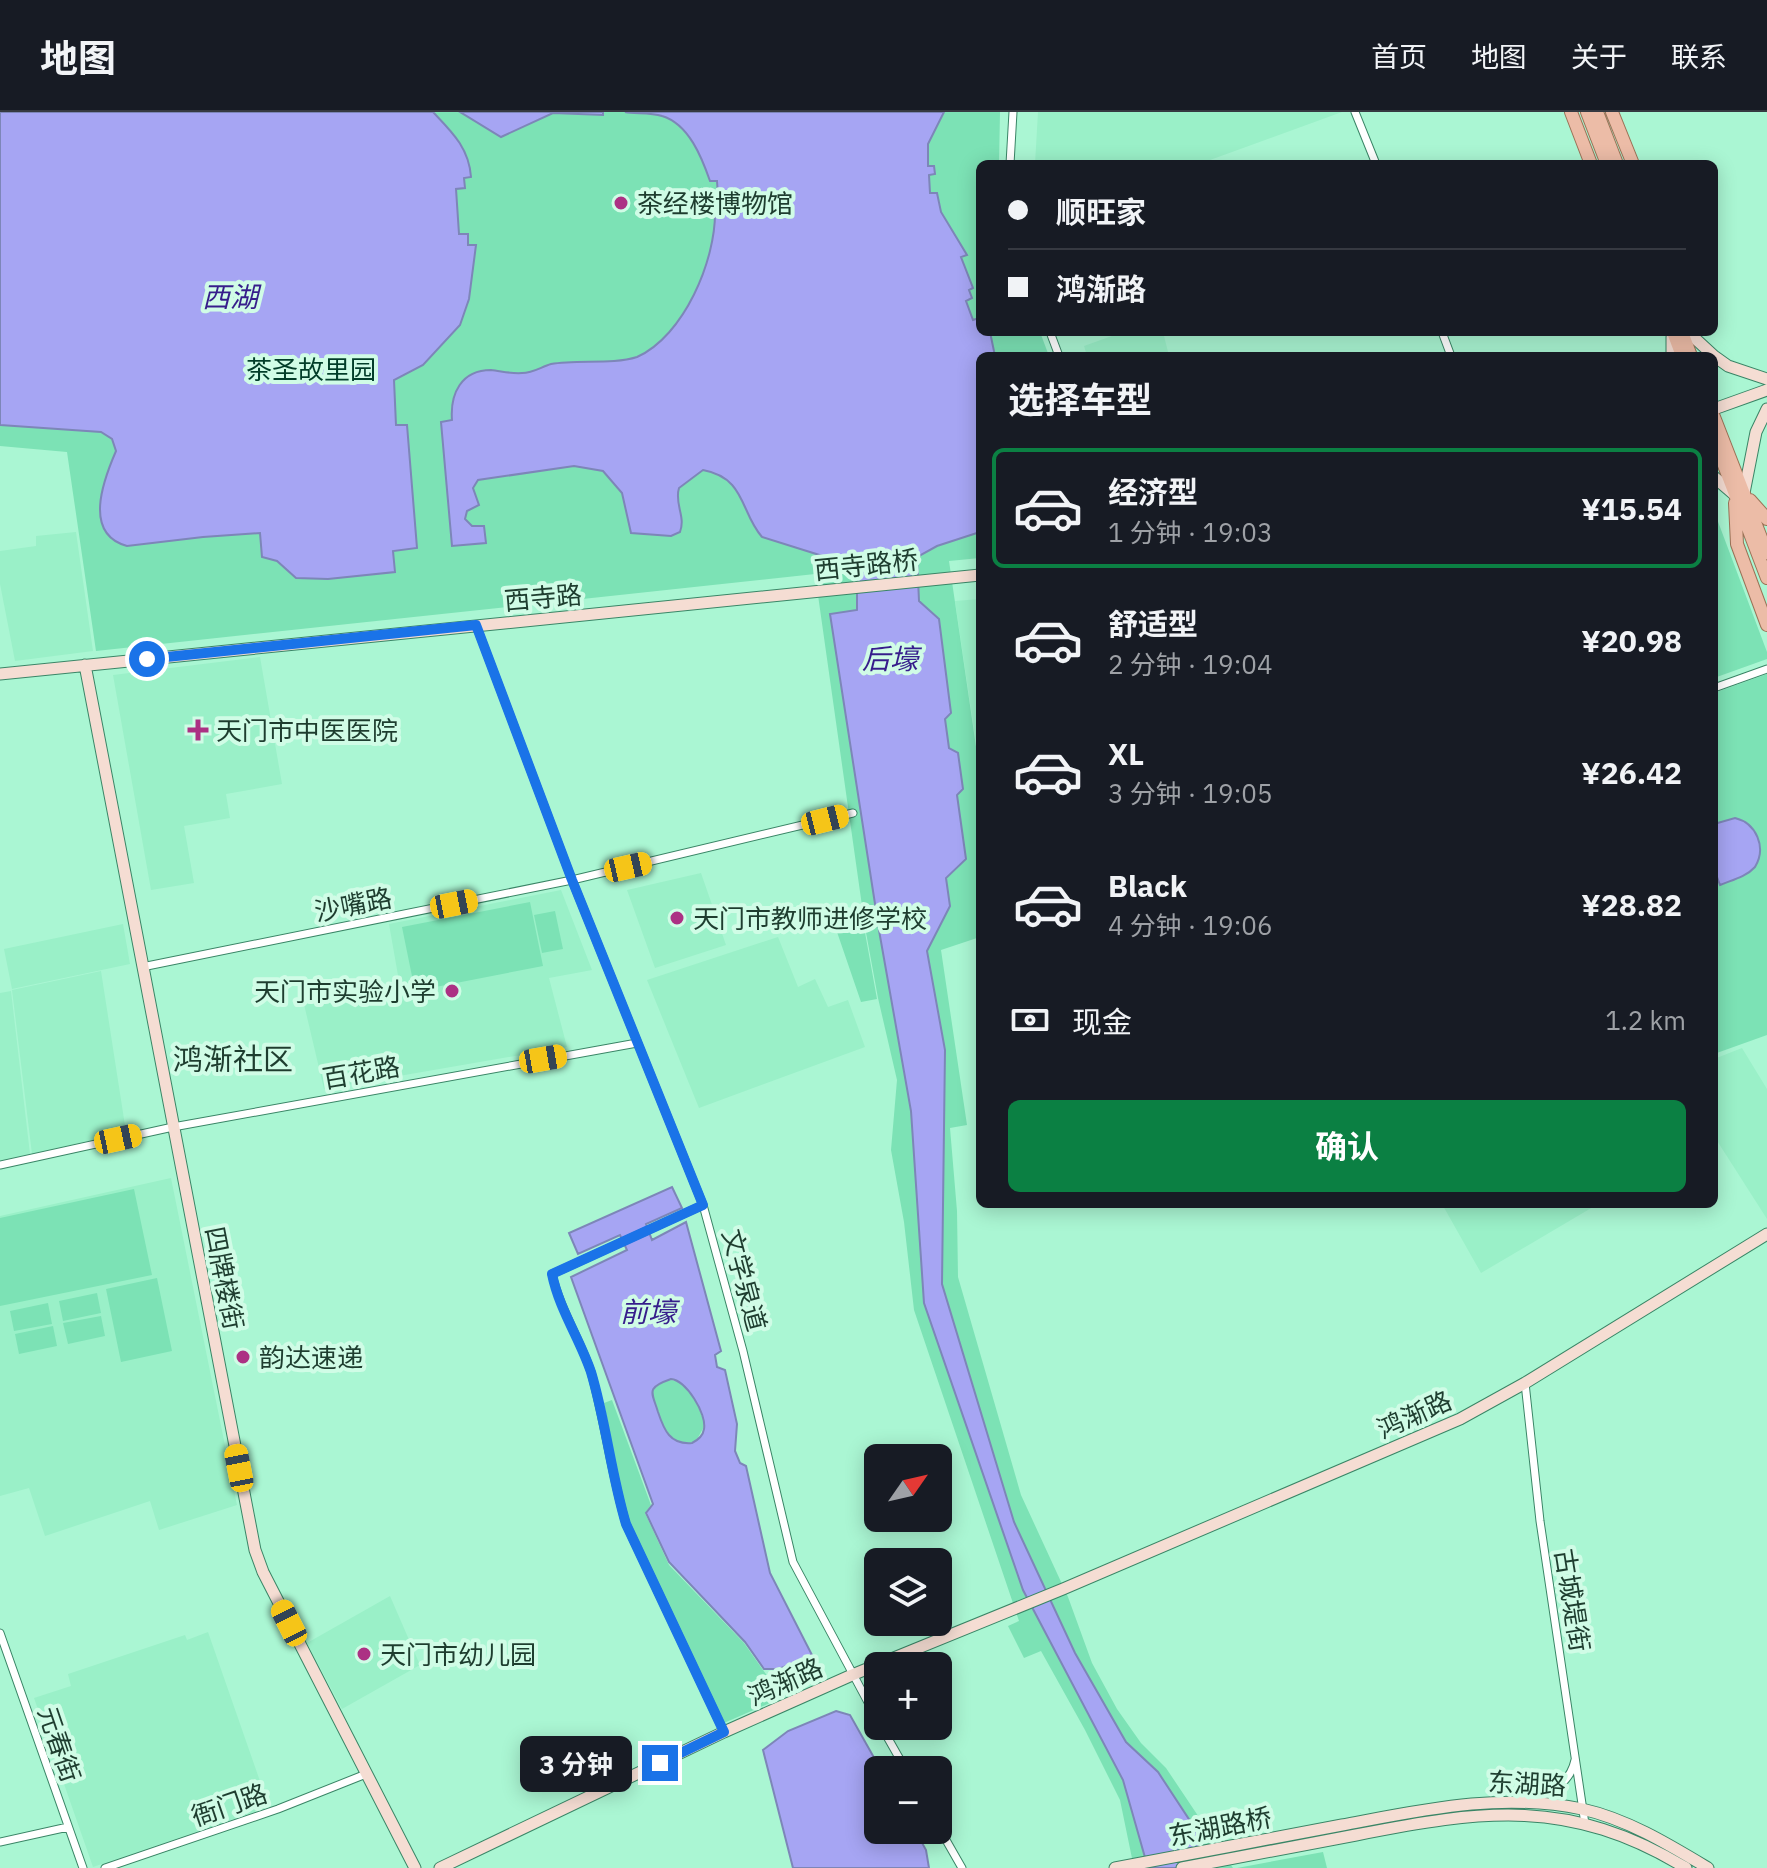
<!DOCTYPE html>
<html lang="zh">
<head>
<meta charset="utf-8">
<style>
  body { margin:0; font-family:"IBM Plex Sans","Noto Sans SC",sans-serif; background:#20242c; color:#f1f3f6; height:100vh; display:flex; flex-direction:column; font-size:30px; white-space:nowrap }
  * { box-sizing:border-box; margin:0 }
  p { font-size:26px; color:#9ea1a6 }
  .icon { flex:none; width:44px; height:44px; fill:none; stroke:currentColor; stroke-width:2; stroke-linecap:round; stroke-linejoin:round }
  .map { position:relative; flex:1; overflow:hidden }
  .details { position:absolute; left:976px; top:240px; width:742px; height:856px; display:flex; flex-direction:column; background:#171b24; border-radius:12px; box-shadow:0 4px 20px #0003 }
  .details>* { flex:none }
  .banner { position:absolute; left:976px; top:48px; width:742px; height:176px; border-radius:12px; box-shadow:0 4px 20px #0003; display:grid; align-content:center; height:176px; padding:0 32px; background:#171b24 }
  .needle { width:52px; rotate:56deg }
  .buttons { position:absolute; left:864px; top:1332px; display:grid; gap:16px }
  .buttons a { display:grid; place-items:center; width:88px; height:88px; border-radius:12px; background:#171b24; box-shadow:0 4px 20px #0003; font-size:40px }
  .end { position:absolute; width:36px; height:36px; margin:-18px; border:10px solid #1a73e8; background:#fff; box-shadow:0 0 0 4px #fff }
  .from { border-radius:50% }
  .bubble { position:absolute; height:56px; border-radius:12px; background:#171b24; box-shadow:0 4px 20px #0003; font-size:26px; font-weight:700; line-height:56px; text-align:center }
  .car { position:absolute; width:24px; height:48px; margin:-24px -12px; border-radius:10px; box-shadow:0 0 6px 2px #0007; background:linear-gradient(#f5c518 24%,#345 0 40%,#f5c518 0 76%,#345 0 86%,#f5c518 0) }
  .banner b { display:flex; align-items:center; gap:28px; height:76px; font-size:30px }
  .banner b+b { border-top:2px solid #363941 }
  .banner i { width:20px; height:20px; background:#f1f3f6 }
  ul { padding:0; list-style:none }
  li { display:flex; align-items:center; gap:24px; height:120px; margin:0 16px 12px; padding:0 16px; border:4px solid transparent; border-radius:12px }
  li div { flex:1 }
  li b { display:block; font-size:30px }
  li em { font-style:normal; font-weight:700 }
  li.selected { border-color:#0b8043 }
  li>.icon { width:72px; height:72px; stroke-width:1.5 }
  h2 { padding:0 32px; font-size:36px; line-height:96px }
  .pay { display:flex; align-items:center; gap:20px; height:88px; padding:0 32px; font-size:30px }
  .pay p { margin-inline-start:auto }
  .button { display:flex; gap:16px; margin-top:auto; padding:16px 32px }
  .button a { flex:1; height:92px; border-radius:12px; background:#0b8043; color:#fff; font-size:32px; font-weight:700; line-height:92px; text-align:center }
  header { display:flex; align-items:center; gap:48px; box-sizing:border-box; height:112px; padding:0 40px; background:#171b24; border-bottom:2px solid #363941 }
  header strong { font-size:38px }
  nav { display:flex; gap:44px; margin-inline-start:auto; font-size:28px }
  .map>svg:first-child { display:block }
  .built { fill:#9af0c8 }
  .green { fill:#7ce2b5 }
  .water { fill:#a6a5f3; stroke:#7d86b8; stroke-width:2; fill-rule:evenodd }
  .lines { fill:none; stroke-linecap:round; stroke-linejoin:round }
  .street-casing { stroke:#3a8566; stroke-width:9 }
  .secondary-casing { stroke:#3a8566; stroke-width:13 }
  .primary-casing { stroke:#9b7257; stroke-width:14 }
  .street { stroke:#fff; stroke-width:7 }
  .secondary { stroke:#f5ddd3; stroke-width:11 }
  .primary { stroke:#ecbca7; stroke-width:12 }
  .route { stroke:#1a73e8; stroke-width:10 }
  .poi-dot { fill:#ac3184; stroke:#d0fce6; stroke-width:3 }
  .labels { text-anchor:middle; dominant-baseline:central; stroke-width:8; stroke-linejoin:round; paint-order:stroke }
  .poi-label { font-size:26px; fill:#1e3d2f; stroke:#d0fce6; text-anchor:start }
  .park-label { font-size:26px; fill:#023d29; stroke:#d0fce6 }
  .street-label { font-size:26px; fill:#1e3d2f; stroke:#d0fce6 }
  .water-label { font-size:28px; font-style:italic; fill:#361d8b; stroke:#d0fce6 }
  .quarter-label { font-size:30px; fill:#1e3d2f; stroke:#d0fce6 }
</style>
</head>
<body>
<header>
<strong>地图</strong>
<nav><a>首页</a><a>地图</a><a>关于</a><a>联系</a></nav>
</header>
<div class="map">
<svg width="1767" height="1756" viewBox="0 0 1767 1756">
  <rect width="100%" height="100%" fill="#aaf6d3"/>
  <path class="built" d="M1038 0H1342L1199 52H1035Z
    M1123 220H1163L1169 244H1087L1084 234Z
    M76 420 93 539 15 549 0 472V439L36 434V424Z
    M980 487V659L955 489Z
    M260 545 282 672 226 682 230 706 184 714 194 771 151 778 113 563Z
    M701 761 726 833 655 856 627 778Z
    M561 778 592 858 549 866 567 935 324 977 303 888 399 869 389 812Z
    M123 812 130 852 12 877 4 837Z
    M778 825 798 875 815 867 828 895 848 888 865 935 699 996 647 868Z
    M101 859 126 1020 32 1042 12 878Z
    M11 879 30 1042 0 1049V881Z
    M1742 936 1767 977V1107L1714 1024V947Z
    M171 1066 237 1393 159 1418 150 1389 45 1424 29 1376 0 1384V1104Z
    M1442 1092H1598L1481 1161Z
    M390 1484 420 1553 342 1597 307 1531Z
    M208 1520 269 1695 93 1755 34 1586 71 1574 68 1562 185 1523 187 1528Z"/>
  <path class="green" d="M0 0H1000L999 52H980V220H1040L1049 244H980V446L949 449 980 662V825L941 838 967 1013 950 1016 957 1099 958 1165 1021 1383 1068 1485 1092 1551 1117 1597 1141 1631 1166 1656 1233 1756H1134L1120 1688 1085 1618 1041 1539 1024 1546 1008 1514 1019 1509 914 1198 904 1110 891 1038 897 968 878 886 865 815 815 462 96 539 67 340 0 334Z
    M1714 399 1767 540V547L1714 566Z
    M1767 562V923L1714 942V581Z
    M530 790 543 854 415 879 402 815Z
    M555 799 563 837 542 841 534 803Z
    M864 815 877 887 861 890 837 820Z
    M134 1077 152 1163 0 1194V1106Z
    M157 1166 172 1239 121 1250 106 1177Z
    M97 1181 101 1201 63 1209 59 1189Z
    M48 1191 52 1212 14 1219 10 1199Z
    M101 1204 105 1224 68 1232 63 1211Z
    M53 1214 57 1234 19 1242 15 1222Z
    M667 1268C690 1266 699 1295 705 1313L696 1329C673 1338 664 1317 658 1300 656 1292 652 1289 651 1280L654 1276Z
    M612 1288 651 1393 645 1401 669 1453 744 1531 770 1568 779 1587 724 1611 627 1407 604 1291Z
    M1323 1740 1327 1756H1237Z"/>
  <path class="water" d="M0 0H433C452 20 469 36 471 65L464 66 465 76 456 77 459 122H468V133H476L469 187 460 213 423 253 394 268 396 313H407L417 436 393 439 395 460 328 467 296 466 277 449 262 445 260 421 203 425 127 434C83 422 103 369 116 339L112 327 101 320 0 313Z
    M460 0H603V3L553 1 501 25Z
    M625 0H944L928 32V54H934L935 62 929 63 930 81H937L941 100 967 143 961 145 973 176 969 178 972 186 966 189 973 208 979 206 980 220H990L995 244H980V420L937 434 917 445 919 489 939 507 951 601 945 607 949 636 958 641 963 677 957 683 966 747 946 766 950 794 927 839 945 938 942 1172 1014 1410 1075 1541 1126 1630 1158 1660 1196 1718 1204 1756H1148L1123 1668 1023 1478 924 1191 911 999 880 824 830 502 857 498V465L846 451H837L829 446 762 425C740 400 746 366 703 358L679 376C674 392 686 404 680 420L671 424 631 421 622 381 603 359 574 354 478 368 473 376 479 393 467 399 465 407 472 414H484L486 431 452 434 441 310 452 308C450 282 461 258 491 258 501 259 512 262 522 261 533 261 541 255 551 252 577 247 612 253 637 245 684 224 716 148 715 99L719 98 717 69H710C702 46 689 12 662 4 650 0 635 2 625 0Z
    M1735 706C1756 711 1767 735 1755 755 1746 765 1732 768 1720 773L1714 757V712Z
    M672 1075 682 1096 646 1112 652 1128 686 1110 721 1239 715 1243 717 1255 725 1258 737 1312 735 1339 740 1351 746 1354 770 1461 812 1543 779 1557H764L745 1530 669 1450 646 1401 653 1392 571 1165 627 1138 620 1123 578 1142 569 1121ZM671 1267C686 1268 707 1302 704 1317 703 1324 698 1328 692 1331 670 1333 664 1318 658 1300 652 1280 645 1276 671 1267Z
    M836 1599 850 1603 881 1658H878V1718H915L926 1738 929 1756H793L763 1638 788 1619Z"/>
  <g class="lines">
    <g class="street-casing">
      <path id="street" d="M1355 0 1376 52
        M1010 52 1013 0
        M1050 220 1059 244
        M1442 220 1451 244
        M476 513 572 768 703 1093 743 1239 793 1450 878 1609
        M1714 576 1767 557
        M142 855 572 768 853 701
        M0 1053 173 1015 637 931
        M703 1093 552 1162C560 1197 580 1227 591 1260 605 1310 611 1362 626 1412L724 1620
        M1525 1271 1540 1409 1585 1712
        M0 1521 83 1756
        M881 1614 906 1658
        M1526 1688C1549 1683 1570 1672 1575 1648
        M938 1714 962 1756
        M0 1730 68 1715
        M105 1756 278 1697 366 1662"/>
    </g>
    <g class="secondary-casing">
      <path id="secondary" d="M1688 220 1714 244
        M1672 225V244
        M1714 244 1728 254 1767 267
        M1714 297 1767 278
        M1714 365 1735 383
        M1744 381 1756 320 1767 297
        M85 553 255 1438 263 1460 415 1756
        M0 562 980 463
        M440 1756 724 1620 852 1563 1063 1477 1460 1307 1525 1271 1767 1122
        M1115 1756C1191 1742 1266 1727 1342 1713 1422 1698 1500 1680 1582 1697 1627 1707 1668 1732 1708 1756
        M1182 1756C1240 1745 1298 1734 1356 1723 1483 1698 1569 1685 1686 1756"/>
    </g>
    <g class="primary-casing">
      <path id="primary" d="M1571 0 1591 52
        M1587 0 1607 52
        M1597 0 1617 52
        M1612 0 1633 52
        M1673 220 1682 244
        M1682 220 1691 244
        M1714 305 1767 441
        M1714 327 1767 466
        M1750 388 1767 407
        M1735 391 1737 432 1767 513"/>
    </g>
    <use href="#street" class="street"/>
    <use href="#secondary" class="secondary"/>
    <use href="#primary" class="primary"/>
  </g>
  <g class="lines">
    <path class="route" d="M147 547 476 513 572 768 703 1093 552 1162C559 1197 580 1227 591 1260 606 1310 611 1362 626 1412L724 1620 660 1651"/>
  </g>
  <g class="poi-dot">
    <circle cx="621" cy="91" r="8"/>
    <path d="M194 606h8v8h8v8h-8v8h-8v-8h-8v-8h8z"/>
    <circle cx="677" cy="806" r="8"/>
    <circle cx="452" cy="879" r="8"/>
    <circle cx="243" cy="1245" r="8"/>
    <circle cx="364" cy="1542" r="8"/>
  </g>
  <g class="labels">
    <g class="poi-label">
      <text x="637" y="91">茶经楼博物馆</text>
      <text x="216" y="618">天门市中医医院</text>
      <text x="693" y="806">天门市教师进修学校</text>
      <text x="436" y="879" text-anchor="end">天门市实验小学</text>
      <text x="259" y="1245">韵达速递</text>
      <text x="380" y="1542">天门市幼儿园</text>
    </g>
    <g class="park-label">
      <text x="311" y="257">茶圣故里园</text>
    </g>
    <g class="street-label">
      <text transform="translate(866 452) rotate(-6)">西寺路桥</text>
      <text transform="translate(543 485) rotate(-5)">西寺路</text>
      <text transform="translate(353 792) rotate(-11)">沙嘴路</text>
      <text transform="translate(361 960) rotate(-10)">百花路</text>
      <text transform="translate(225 1166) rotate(79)">四牌楼街</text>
      <text transform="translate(745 1168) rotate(75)">文学泉道</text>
      <text transform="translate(1414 1302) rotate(-24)">鸿渐路</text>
      <text transform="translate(1573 1488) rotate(81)">古城堤街</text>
      <text transform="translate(785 1569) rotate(-24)">鸿渐路</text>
      <text transform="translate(60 1632) rotate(71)">元春街</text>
      <text transform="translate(1527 1671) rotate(3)">东湖路</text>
      <text transform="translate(229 1692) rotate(-19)">衙门路</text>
      <text transform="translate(1220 1714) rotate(-11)">东湖路桥</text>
    </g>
    <g class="water-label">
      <text x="230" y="184">西湖</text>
      <text x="890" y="546">后壕</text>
      <text x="648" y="1199">前壕</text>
    </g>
    <g class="quarter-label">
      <text x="233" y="946">鸿渐社区</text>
    </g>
  </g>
</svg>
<div class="buttons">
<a><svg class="needle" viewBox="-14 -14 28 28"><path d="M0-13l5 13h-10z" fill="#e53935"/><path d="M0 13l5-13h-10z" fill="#9ea1a6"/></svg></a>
<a><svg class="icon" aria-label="layers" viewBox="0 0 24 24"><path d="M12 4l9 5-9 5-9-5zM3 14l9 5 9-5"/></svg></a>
<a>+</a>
<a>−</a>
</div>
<i class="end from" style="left:147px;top:547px"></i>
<i class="end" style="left:660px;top:1651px"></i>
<div class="bubble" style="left:520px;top:1624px;width:112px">3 分钟</div>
<i class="car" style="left:825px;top:708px;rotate:76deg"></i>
<i class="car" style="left:628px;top:755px;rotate:77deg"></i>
<i class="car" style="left:454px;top:792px;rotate:79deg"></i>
<i class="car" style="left:543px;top:947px;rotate:80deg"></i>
<i class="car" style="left:118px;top:1027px;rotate:78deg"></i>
<i class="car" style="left:239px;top:1356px;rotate:349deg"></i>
<i class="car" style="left:289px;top:1511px;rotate:333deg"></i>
<div class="banner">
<b><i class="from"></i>顺旺家</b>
<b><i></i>鸿渐路</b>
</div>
<section class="details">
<h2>选择车型</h2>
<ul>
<li class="selected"><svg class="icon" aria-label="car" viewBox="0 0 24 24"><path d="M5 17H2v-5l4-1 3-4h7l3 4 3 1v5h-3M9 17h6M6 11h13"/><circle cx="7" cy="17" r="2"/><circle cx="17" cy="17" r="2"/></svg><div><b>经济型</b><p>1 分钟 · 19:03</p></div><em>¥15.54</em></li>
<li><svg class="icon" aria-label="car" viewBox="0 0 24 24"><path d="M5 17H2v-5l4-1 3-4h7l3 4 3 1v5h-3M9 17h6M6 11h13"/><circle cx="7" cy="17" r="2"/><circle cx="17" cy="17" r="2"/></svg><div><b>舒适型</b><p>2 分钟 · 19:04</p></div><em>¥20.98</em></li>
<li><svg class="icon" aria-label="car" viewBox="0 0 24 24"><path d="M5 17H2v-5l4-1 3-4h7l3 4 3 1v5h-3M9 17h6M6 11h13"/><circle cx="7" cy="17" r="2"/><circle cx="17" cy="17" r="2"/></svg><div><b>XL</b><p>3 分钟 · 19:05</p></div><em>¥26.42</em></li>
<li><svg class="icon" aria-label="car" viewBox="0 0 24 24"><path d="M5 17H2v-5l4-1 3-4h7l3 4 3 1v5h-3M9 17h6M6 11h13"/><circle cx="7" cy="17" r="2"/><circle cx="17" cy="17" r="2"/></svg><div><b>Black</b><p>4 分钟 · 19:06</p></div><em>¥28.82</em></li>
</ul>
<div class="pay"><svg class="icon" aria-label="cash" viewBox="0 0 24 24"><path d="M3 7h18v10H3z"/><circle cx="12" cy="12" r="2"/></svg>现金<p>1.2 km</p></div>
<div class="button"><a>确认</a></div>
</section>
</div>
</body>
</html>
